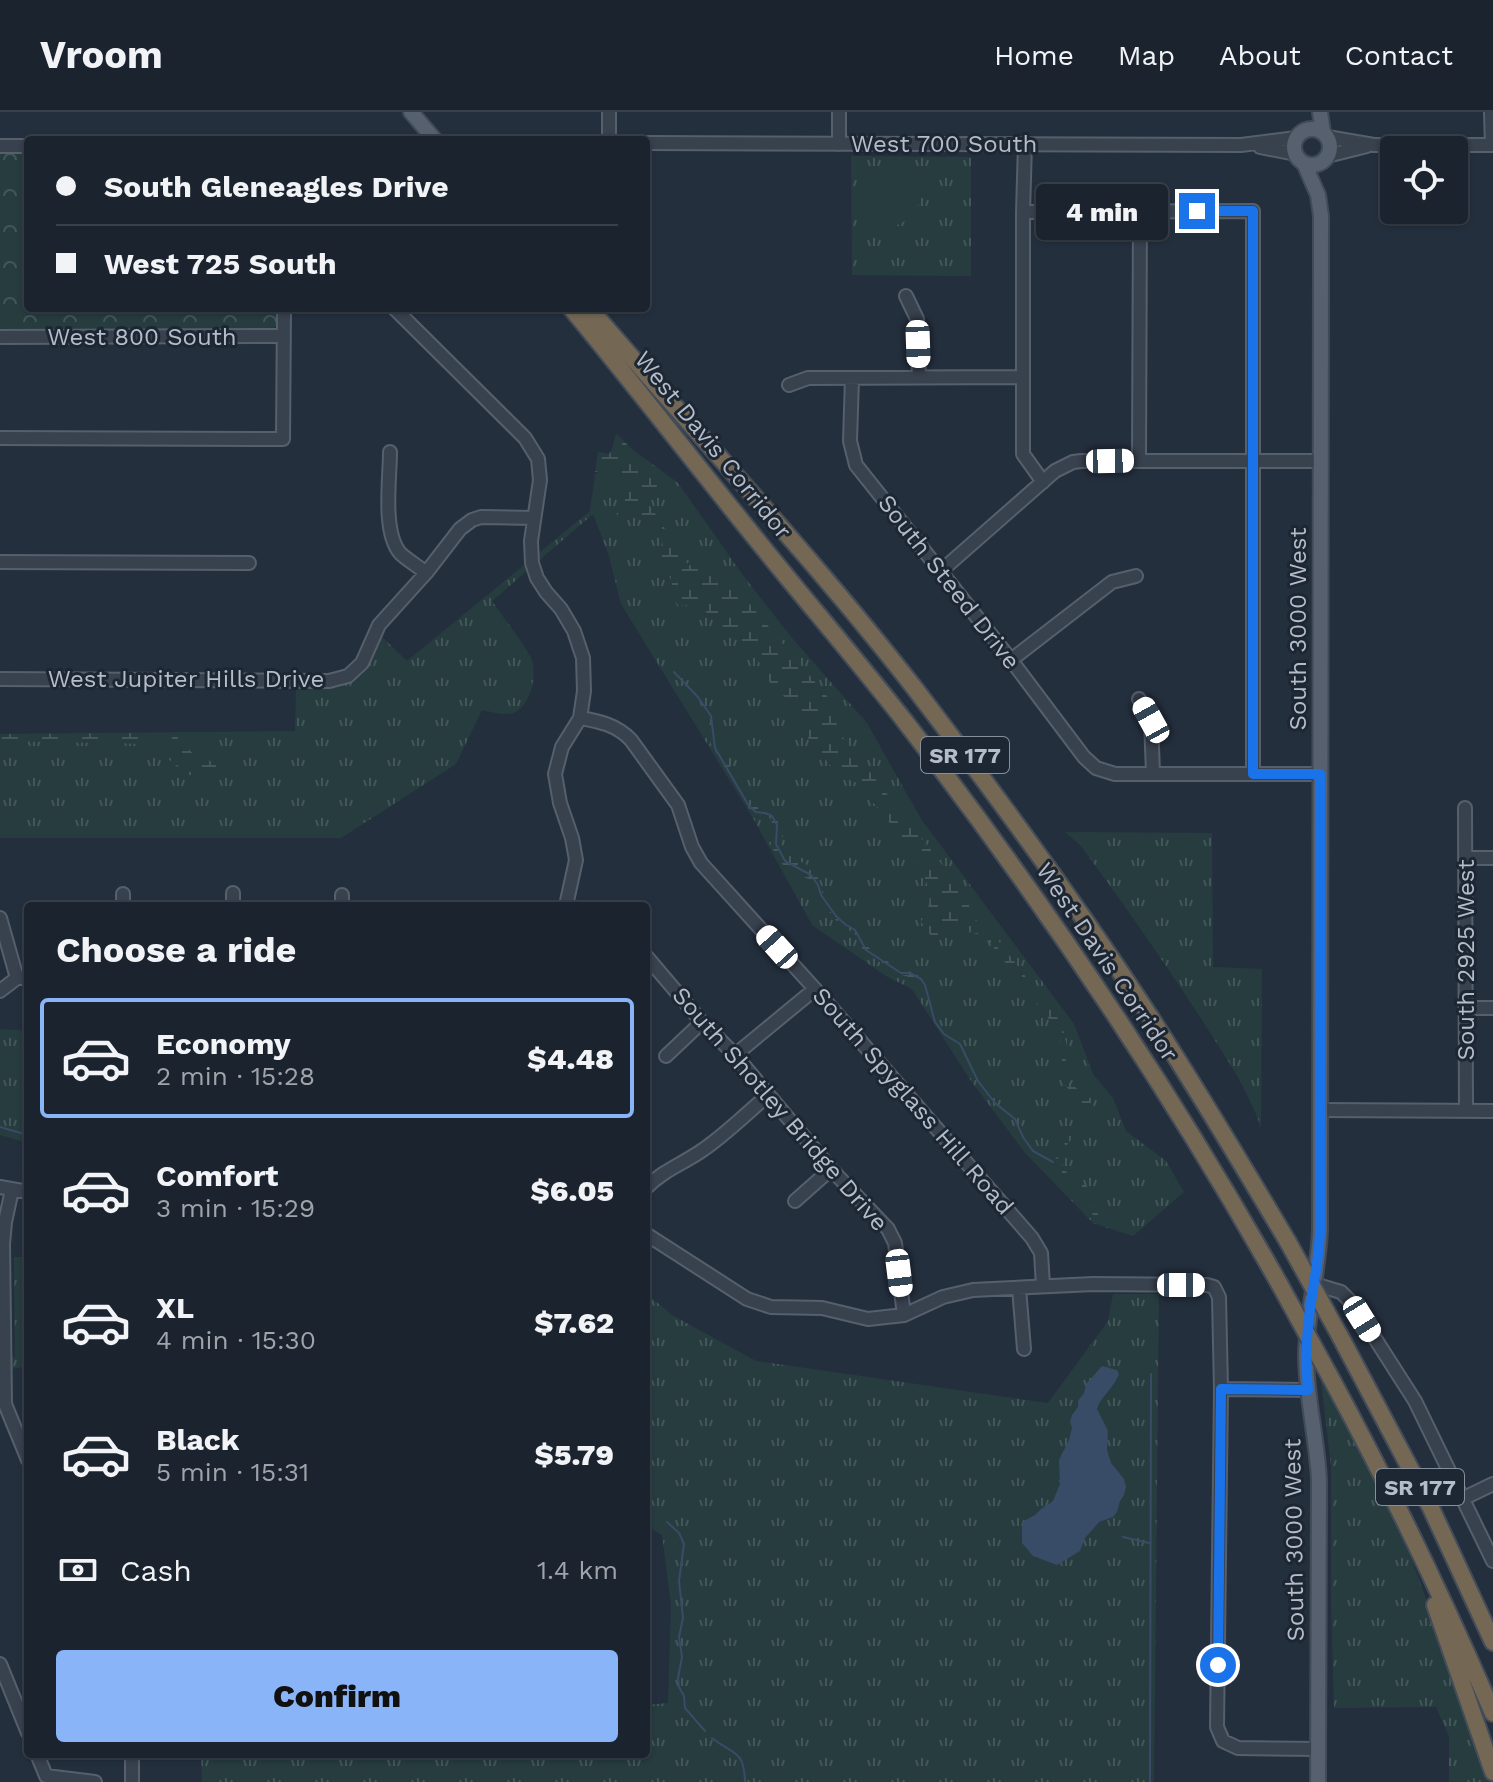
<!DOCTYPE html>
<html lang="en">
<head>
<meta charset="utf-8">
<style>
  body { margin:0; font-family:"Work Sans",sans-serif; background:#242b36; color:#f1f3f6; height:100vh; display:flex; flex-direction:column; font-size:30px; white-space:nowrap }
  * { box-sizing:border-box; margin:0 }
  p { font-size:26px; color:#a0a4aa }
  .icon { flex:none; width:44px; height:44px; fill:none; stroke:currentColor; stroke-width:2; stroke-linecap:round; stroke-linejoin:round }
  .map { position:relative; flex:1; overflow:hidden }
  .drawer { position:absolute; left:24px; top:790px; width:626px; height:856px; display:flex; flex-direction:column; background:#1b232e; border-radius:8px; box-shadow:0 2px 6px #0004,0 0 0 2px #39404a }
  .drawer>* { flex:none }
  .banner { position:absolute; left:24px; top:24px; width:626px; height:176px; border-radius:8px; box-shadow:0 2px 6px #0004,0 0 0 2px #39404a; display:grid; align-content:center; height:176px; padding:0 32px; background:#1b232e }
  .buttons { position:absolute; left:1380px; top:24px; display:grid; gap:16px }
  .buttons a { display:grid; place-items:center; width:88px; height:88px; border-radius:8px; background:#1b232e; box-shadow:0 2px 6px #0004,0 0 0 2px #39404a; font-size:40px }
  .end { position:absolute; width:36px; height:36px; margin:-18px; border:10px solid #1a73e8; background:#fff; box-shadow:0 0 0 4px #fff }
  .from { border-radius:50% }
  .bubble { position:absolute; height:56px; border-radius:8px; background:#1b232e; box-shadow:0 2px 6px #0004,0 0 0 2px #39404a; font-size:26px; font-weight:800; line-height:56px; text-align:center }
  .car { position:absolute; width:24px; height:48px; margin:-24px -12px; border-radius:10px; box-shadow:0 0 6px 2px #0007; background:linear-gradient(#fff 24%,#345 0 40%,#fff 0 76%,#345 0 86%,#fff 0) }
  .banner b { display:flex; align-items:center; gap:28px; height:76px; font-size:30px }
  .banner b+b { border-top:2px solid #39404a }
  .banner i { width:20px; height:20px; background:#f1f3f6 }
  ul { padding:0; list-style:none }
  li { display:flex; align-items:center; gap:24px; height:120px; margin:0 16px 12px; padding:0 16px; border:4px solid transparent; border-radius:8px }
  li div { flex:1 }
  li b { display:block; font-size:30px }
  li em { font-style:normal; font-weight:800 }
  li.active { border-color:#8ab4f8 }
  li>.icon { width:72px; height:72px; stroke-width:1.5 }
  h2 { padding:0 32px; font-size:36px; line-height:96px }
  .pay { display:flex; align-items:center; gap:20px; height:88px; padding:0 32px; font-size:30px }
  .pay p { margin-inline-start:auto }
  .primary-button { display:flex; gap:16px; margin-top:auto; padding:16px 32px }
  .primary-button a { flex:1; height:92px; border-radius:8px; background:#8ab4f8; color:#111; font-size:32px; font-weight:800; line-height:92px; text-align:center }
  header { display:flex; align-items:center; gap:48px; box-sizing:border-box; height:112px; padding:0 40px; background:#1b232e; border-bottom:2px solid #39404a }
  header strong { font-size:38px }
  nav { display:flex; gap:44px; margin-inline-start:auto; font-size:28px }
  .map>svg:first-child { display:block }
  .grass { fill:url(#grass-tufts) }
  .wetland { fill:url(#wetland-marsh) }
  .park { fill:url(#park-crowns) }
  .garden { fill:#263c3f }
  .water { fill:#394c67 }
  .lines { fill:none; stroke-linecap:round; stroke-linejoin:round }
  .stream { stroke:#394c67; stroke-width:2 }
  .minor-casing { stroke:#565f6c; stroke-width:16 }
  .major-casing { stroke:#414a57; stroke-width:18 }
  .highway-casing { stroke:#434c59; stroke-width:20 }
  .minor { stroke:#38414e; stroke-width:12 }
  .major { stroke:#56606e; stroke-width:14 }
  .highway { stroke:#746855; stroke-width:16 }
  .highway-bridge-casing { stroke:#434c59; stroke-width:20; stroke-linecap:butt }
  .highway-bridge { stroke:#746855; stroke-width:16 }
  .route { stroke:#1a73e8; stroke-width:10 }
  .labels { text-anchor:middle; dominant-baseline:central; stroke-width:6; stroke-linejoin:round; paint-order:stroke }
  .shield { fill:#1d2633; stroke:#878f9c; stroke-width:2 }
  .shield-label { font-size:22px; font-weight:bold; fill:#b4bcc9 }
  .street-label { font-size:24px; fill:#b4bcc9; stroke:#1d2633 }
</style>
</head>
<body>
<header>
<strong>Vroom</strong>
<nav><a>Home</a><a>Map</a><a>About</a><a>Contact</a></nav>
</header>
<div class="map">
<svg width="1493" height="1670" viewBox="0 0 1493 1670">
  <defs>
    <pattern id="grass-tufts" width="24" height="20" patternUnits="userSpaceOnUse" patternTransform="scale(2)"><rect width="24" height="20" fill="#263c3f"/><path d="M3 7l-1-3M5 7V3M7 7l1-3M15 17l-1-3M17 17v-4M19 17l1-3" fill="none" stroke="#435659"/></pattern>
    <pattern id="wetland-marsh" width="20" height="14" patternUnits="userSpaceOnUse" patternTransform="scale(2)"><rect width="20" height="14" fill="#263c3f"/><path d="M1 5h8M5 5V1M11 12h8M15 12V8" fill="none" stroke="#435659"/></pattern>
    <pattern id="park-crowns" width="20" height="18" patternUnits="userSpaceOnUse" patternTransform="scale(2)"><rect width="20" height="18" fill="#263c3f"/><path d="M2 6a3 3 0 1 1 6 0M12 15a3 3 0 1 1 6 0" fill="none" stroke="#435659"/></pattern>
  </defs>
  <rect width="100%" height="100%" fill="#242f3e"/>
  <path class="grass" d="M851 44 971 45V164L852 163Z
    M632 337 678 371 745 466 792 526 867 611 921 707 1074 912 1093 962 1113 986 1126 1019 1166 1049 1184 1080 1133 1124 1093 1111 1026 1042 971 969 912 877 886 864 812 813 754 708 621 492 609 444 593 402 492 489C504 507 521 527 531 546 538 561 531 595 513 601 504 604 492 600 482 598L456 652 341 726H0V622L295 619 296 577C351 577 357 575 381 524L407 549 590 399 595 362Z
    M1065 720 1212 721 1213 855 1262 857 1261 1016C1248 976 1224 943 1202 908 1163 848 1123 791 1081 734Z
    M0 917 28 919V1029H21L0 1023Z
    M14 1145H28V1255L15 1256 0 1265V1251L15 1244Z
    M646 1181 672 1203 756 1249 1048 1291 1108 1209 1113 1182H1159L1154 1670H202L201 1642H646V1593L668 1591 671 1493 662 1423 646 1414Z
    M1320 1262 1405 1430 1448 1545 1491 1670H1449V1624L1436 1595 1334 1596 1331 1491V1353Z"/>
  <path class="wetland" d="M617 322 659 365 656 377 648 378 645 387 663 413 673 435 689 453 703 457 721 458 836 595 837 618 969 787C969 806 970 807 987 814L1062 912 1068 939 1063 958 1069 970 1089 987 1093 994 1091 1008 1086 1015 1078 1019 1066 1034 1063 1030C1079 1011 1090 1004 1072 981 1068 977 1063 971 1061 965 1057 956 1062 949 1061 940 1061 931 1058 923 1055 915L985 824 964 819 947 823 931 824 921 810C923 805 928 798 929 792 932 775 921 756 912 743 906 736 900 730 898 721L857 671 847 667 829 652 809 628 804 614 788 588 770 571 759 550 724 515 716 510 698 492 679 494 670 483C677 470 666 459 659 449 661 443 664 435 662 429 658 419 642 404 633 399L618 405 615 398 625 389C626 373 620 369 609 358L595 360 598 340 609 342C615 335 612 328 617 322Z
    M711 604 718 636 755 694 773 701 779 711 783 724 780 730 790 744 809 754 817 761 823 780 842 806 859 819 869 836 898 857 917 861 924 867 925 873 913 866 901 863 868 843 862 836 860 828 854 821 840 813 817 785 815 773 809 767 793 761 783 753 769 731 773 713 770 706 764 704 755 707 707 625Z
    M175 620H188L186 633C195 648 204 643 216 653L217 660C196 681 167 644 152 632L0 629V622L137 621 161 629 171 628Z
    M1058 1044 1064 1046 1062 1054C1068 1066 1083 1069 1092 1079 1101 1089 1104 1103 1108 1116L1094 1111C1093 1105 1092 1096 1089 1091 1081 1077 1062 1073 1052 1061L1053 1050Z"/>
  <path class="park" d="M0 39H28V196H278V212L270 218H0Z"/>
  <path class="garden" d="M925 59C925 101 904 120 863 118V60Z"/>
  <path class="water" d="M1102 1254 1117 1258 1119 1262C1114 1276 1101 1284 1097 1297L1108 1319 1107 1338 1111 1351 1124 1367 1126 1375 1124 1383 1120 1389 1117 1400 1113 1405 1099 1410 1085 1426 1080 1439 1057 1453 1033 1444 1022 1431V1414L1024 1409 1035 1403 1041 1397 1053 1389 1060 1372 1059 1348 1069 1328 1072 1316 1070 1310 1072 1303 1078 1295V1289L1084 1281 1086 1272Z"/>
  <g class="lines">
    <path class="stream" d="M674 560 698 585 711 604 715 636 749 694 756 700 765 701 772 704 777 713 776 732 785 749 811 763 818 773 821 783 836 804 846 813 855 818 866 838 901 861H910L921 867 925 873 935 910 944 922 960 932 978 969 995 991 1015 1007 1023 1025 1033 1039 1053 1050
      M0 1015 28 1023
      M667 1410 679 1421 684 1432 679 1469 683 1506 679 1525 682 1545 678 1566 679 1575 684 1584 685 1596 705 1619
      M1123 1425 1149 1431
      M712 1626C735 1644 744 1638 745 1670
      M1150 1670 1151 1262"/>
    <g class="minor-casing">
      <path id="minor" d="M839 0V32
        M1491 0 1492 33
        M1327 25 1374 33H1493
        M609 28V0
        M646 31 1241 33 1296 26
        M1025 32 1023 100V342L1043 370
        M0 34H28
        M1260 35 1296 42
        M1327 44 1367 34
        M1023 100 1253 99V662
        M906 184 917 207 919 265
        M394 196 525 326 538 347 540 368 531 429 532 451 537 466 546 480 561 497 574 519 583 546 584 579 580 606 562 635 555 662 560 691 572 726 576 748 567 789 568 794
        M0 225 284 224
        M852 266 850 329 856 353 1011 548 1084 645 1096 656 1115 662H1320
        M789 273 808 266 1022 265
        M0 326 283 327 284 196
        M390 340C390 367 382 419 400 441 407 448 418 454 426 461
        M1139 348 1140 98
        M0 450 249 451
        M941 459 1055 359 1073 350 1081 349H1320
        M1011 548 1112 470 1136 464
        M0 567 329 569 348 564 362 551 379 513 426 461 460 417 472 408 481 405 534 406
        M1139 587 1151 608 1153 661
        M580 606C599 609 617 613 631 628L678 693 692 735 701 751 815 877 1032 1126 1041 1141 1043 1174
        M1465 696 1466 999
        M1465 746H1493
        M123 794V782
        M233 794V781
        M342 794V783
        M0 806 17 866
        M646 844 702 910 735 943 831 1057 888 1117 895 1131 904 1203
        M0 879 17 866H28
        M1466 896H1493
        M735 943 815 877
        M666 944 702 910
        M1320 998 1493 999
        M0 1075 28 1080
        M646 1076C663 1058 685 1051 704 1037 727 1021 747 1001 768 983
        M12 1078 5 1110 3 1132 5 1292 28 1348
        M795 1089 831 1057
        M646 1122 747 1187 771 1195 822 1196 868 1207 904 1203 943 1185 973 1178 1093 1172 1207 1173 1214 1175 1219 1185 1221 1277 1217 1615 1223 1629 1238 1636 1319 1637
        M1314 1172 1341 1180 1353 1192 1415 1289 1493 1449
        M1019 1176 1024 1237
        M1221 1277 1308 1278
        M1462 1387 1493 1372
        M0 1552 28 1621
        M37 1642 46 1664
        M46 1664 95 1670
        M132 1670V1642"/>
    </g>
    <g class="major-casing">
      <path id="major" d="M411 0 435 28
        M1320 0 1323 21
        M1294 35a18 18 0 1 1 36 0a18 18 0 1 1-36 0Z
        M1304 51 1318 83 1321 104 1320 1119C1318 1161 1307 1201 1306 1243 1306 1285 1317 1326 1319 1368L1318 1670"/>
    </g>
    <g class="highway-casing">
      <path id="highway" d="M571 196C637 276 700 358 765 438 812 496 861 553 907 612 1044 790 1170 977 1280 1173
        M589 196C698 323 813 446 916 578 997 684 1076 791 1149 903 1197 977 1243 1054 1288 1130
        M1340 1224 1430 1394 1493 1530
        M1332 1268C1391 1377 1444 1488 1493 1601
        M1435 1493 1493 1660"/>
    </g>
    <use href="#minor" class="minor"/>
    <use href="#major" class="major"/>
    <use href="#highway" class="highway"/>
    <g class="highway-bridge-casing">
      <path id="highway-bridge" d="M1288 1130 1340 1224
        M1280 1173 1332 1268"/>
    </g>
    <use href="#highway-bridge" class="highway-bridge"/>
  </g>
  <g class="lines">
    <path class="route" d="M1197 99H1253V662H1320V1119C1319 1151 1311 1182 1308 1214 1306 1235 1306 1257 1308 1278L1221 1277 1218 1553"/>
  </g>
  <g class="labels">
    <g class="shield">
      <rect x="921" y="625" width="88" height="36" rx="6"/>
      <rect x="1376" y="1357" width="88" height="36" rx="6"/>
    </g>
    <g class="shield-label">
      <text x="965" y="643">SR 177</text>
      <text x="1420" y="1375">SR 177</text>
    </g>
    <g class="street-label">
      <text x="944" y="32">West 700 South</text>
      <text x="142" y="225">West 800 South</text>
      <text transform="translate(713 333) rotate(51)">West Davis Corridor</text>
      <text transform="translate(949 470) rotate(52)">South Steed Drive</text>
      <text transform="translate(1298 517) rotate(-90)">South 3000 West</text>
      <text x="186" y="567">West Jupiter Hills Drive</text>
      <text transform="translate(1466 848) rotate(-90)">South 2925 West</text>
      <text transform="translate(1107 850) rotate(56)">West Davis Corridor</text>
      <text transform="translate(913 989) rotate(49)">South Spyglass Hill Road</text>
      <text transform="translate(780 997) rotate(49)">South Shotley Bridge Drive</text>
      <text transform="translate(1294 1428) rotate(-91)">South 3000 West</text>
    </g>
  </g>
</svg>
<div class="buttons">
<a><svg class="icon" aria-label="locate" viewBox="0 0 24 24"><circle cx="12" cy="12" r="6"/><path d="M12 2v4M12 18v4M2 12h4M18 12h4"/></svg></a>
</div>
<i class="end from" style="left:1218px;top:1553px"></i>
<i class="end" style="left:1197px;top:99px"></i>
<div class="bubble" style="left:1036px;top:72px;width:132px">4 min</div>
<i class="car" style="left:918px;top:232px;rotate:178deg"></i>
<i class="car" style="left:1110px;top:349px;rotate:89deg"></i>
<i class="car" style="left:1151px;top:608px;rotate:331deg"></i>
<i class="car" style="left:777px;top:835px;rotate:318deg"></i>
<i class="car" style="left:899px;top:1161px;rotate:173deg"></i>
<i class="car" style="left:1181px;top:1173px;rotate:90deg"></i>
<i class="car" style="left:1362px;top:1207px;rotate:148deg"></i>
<div class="banner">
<b><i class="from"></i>South Gleneagles Drive</b>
<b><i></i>West 725 South</b>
</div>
<section class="drawer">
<h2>Choose a ride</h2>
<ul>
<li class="active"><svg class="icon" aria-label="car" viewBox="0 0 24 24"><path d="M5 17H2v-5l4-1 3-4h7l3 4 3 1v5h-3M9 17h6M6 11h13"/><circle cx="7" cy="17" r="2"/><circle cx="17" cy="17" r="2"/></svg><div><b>Economy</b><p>2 min · 15:28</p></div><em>$4.48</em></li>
<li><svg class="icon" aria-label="car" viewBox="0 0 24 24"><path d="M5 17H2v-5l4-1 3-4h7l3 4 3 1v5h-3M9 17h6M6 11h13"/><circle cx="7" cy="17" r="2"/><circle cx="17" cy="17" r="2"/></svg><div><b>Comfort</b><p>3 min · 15:29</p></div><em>$6.05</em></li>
<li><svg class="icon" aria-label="car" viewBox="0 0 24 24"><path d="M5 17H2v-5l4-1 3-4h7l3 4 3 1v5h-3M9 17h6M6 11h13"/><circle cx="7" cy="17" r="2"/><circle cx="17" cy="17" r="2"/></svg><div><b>XL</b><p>4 min · 15:30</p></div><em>$7.62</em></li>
<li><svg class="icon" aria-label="car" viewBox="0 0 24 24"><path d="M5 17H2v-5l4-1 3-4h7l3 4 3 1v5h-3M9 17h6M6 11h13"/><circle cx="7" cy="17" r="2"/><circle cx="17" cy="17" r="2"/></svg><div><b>Black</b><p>5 min · 15:31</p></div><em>$5.79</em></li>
</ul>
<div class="pay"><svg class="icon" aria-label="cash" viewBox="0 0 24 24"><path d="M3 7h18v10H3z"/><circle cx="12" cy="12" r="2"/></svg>Cash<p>1.4 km</p></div>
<div class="primary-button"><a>Confirm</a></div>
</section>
</div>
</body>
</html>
